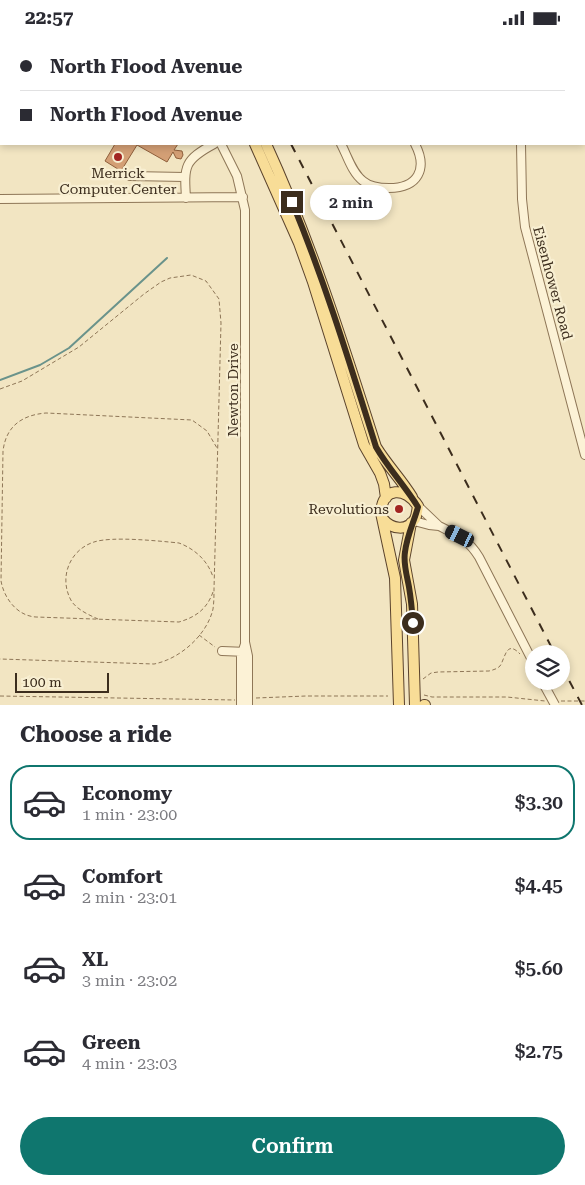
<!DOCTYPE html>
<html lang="en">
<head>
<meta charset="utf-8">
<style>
  body { margin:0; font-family:"Roboto Serif",serif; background:#f7f7f7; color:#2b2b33; height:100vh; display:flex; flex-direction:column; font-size:19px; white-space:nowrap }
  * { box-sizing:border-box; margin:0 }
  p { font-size:16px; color:#7c7c81 }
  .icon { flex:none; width:28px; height:28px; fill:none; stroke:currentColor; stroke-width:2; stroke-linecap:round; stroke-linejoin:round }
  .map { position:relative; height:670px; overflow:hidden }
  .sheet { display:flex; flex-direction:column; background:#fff; flex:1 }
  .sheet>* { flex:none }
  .guide { position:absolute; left:0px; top:0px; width:585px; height:110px; box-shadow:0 2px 8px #0003; display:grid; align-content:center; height:110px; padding:0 20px; background:#fff }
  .fabs { position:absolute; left:525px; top:610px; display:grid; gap:10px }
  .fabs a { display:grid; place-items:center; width:45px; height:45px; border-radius:50%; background:#fff; box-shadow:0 2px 8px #0003; font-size:25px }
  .scale { position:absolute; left:15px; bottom:12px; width:94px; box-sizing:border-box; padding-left:5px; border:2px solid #3c2d1d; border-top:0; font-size:14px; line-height:18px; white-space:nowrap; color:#3c2d1d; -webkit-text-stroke:4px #f8efd2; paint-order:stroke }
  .end { position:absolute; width:22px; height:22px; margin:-11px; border:6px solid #3c2d1d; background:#fff; box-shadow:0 0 0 2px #fff }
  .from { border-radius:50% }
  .bubble { position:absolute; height:35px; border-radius:18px; background:#fff; box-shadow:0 2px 8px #0003; font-size:16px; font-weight:600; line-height:35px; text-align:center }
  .car { position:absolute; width:15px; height:30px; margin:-15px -8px; border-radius:6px; box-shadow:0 0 4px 1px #0007; background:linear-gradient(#222 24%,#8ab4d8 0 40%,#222 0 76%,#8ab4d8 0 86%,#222 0) }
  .guide b { display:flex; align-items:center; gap:18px; height:48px; font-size:19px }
  .guide b+b { border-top:1px solid #e1e1e2 }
  .guide i { width:12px; height:12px; background:#2b2b33 }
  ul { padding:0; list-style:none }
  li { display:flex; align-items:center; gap:15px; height:75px; margin:0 10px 8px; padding:0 10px; border:2px solid transparent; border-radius:20px }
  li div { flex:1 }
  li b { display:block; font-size:19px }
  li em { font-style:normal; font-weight:600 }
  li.selected { border-color:#0f766e }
  li>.icon { width:45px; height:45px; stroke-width:1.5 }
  h2 { padding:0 20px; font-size:22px; line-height:60px }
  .button { display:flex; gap:10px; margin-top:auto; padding:10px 20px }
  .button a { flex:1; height:58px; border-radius:30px; background:#0f766e; color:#fff; font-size:20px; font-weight:600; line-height:58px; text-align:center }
  .status { display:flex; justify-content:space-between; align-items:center; height:35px; padding:0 25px; background:#fff; direction:ltr }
  .status svg { height:14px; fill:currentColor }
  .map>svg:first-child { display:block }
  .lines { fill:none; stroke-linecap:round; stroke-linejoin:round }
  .stream { stroke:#6a938b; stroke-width:2 }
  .building { fill:#d39f75; stroke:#8f5f3b }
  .minor-casing { stroke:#8e7657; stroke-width:10 }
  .major-casing { stroke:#5b432c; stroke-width:12 }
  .path { stroke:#8e7657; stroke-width:1; stroke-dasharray:4 2.5; stroke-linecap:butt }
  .minor { stroke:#fcf2d6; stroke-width:8 }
  .major { stroke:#f8dd97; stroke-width:10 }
  .rail { stroke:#3c2d1d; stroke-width:2; stroke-dasharray:9 9; stroke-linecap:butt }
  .minor-bridge-casing { stroke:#8e7657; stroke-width:10; stroke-linecap:butt }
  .minor-bridge { stroke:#fcf2d6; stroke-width:8 }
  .route { stroke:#3c2d1d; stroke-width:6 }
  .poi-dot { fill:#a22522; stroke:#f8efd2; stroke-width:2 }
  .labels { text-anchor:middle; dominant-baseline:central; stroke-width:4.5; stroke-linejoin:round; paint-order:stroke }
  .poi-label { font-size:14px; fill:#3c2d1d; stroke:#f8efd2 }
  .street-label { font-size:14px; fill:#3c2d1d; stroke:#f8efd2 }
</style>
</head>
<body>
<div class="status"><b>22:57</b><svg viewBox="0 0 49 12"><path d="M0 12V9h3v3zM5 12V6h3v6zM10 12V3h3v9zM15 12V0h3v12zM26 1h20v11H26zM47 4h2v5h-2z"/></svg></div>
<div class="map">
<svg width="585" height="670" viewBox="0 0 585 670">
  <rect width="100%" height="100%" fill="#f2e5c2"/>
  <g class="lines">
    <path class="stream" d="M0 345 40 330 69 313 167 223"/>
  </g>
  <path class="building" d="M115 109H178L174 115 182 116 183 120 181 124 176 123 173 117 167 127 137 110 121 136 105 126Z"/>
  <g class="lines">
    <g class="minor-casing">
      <path id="minor" d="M26 0V1
        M284 0 285 1
        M404 1V0
        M582 1 584 0
        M221 109 237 141 245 175V607L248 621V670
        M341 109C347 120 352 138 363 146 370 152 379 153 389 153 418 153 428 134 415 109
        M521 109 522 164 525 192 585 420
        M130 141 185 142
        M186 163C184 131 184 125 214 109
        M0 164 243 162
        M414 486 429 490 439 491 418 471
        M439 491C457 500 468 504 479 522L534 629
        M222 616 247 617
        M241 670V621L245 609"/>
    </g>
    <g class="major-casing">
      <path id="major" d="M199 0 200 1
        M211 0V1
        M255 109 299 208 313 247 364 410 380 438 384 449 386 463
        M266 109C311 207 343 309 376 412 387 430 401 444 412 462
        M383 484C391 494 407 497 415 484 417 480 417 476 418 471 406 452 382 451 381 478L395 543 399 670
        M411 488 404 525 412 569 415 670
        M424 670H425"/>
    </g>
    <path class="path" d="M0 354 22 346 79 312 144 259 161 247 170 243 191 240 206 246 219 264 221 288 214 554C214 560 214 567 213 574 207 600 180 624 154 629L0 624
      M213 557C207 574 196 582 179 587L36 582C17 581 4 563 1 546L3 416C6 391 22 380 46 378L192 385 207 396 217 413
      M98 584C89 580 78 575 72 567 58 544 69 515 94 507 112 501 159 506 179 508 195 514 208 526 213 542
      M199 600 215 612
      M530 635 534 643
      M423 644 431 638 438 637 489 636C493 635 497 634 500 631 505 624 506 604 520 619
      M424 660 432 662H507L545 666
      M0 661 235 665
      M256 663 306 661H388
      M561 666H585"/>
    <use href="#minor" class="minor"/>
    <use href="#major" class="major"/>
    <path class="rail" d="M234 0 235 1
      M291 109 555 619
      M561 630 582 670"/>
    <g class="minor-bridge-casing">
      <path id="minor-bridge" d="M543 648 555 670"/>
    </g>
    <use href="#minor-bridge" class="minor-bridge"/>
  </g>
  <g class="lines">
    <path class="route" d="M292 167C325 247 350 329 376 412 388 433 405 451 418 472 414 487 407 500 405 517 403 528 407 541 409 552 411 564 412 575 413 588"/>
  </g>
  <g class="poi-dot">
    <circle cx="118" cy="122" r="5"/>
    <circle cx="399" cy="474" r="5"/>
  </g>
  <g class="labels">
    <g class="poi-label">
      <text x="118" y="138">Merrick<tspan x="118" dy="16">Computer Center</tspan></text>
      <text x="389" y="474" text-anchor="end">Revolutions</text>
    </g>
    <g class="street-label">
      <text transform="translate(553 248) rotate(75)">Eisenhower Road</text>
      <text transform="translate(233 355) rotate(-90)">Newton Drive</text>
    </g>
  </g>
</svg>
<div class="fabs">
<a><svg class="icon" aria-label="layers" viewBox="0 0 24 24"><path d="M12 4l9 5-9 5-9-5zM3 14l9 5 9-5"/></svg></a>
</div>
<div class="scale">100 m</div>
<i class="end from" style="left:413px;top:588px"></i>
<i class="end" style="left:292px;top:167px"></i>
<div class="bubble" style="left:310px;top:150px;width:82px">2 min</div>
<i class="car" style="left:460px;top:501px;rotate:296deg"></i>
<div class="guide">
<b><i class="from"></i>North Flood Avenue</b>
<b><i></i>North Flood Avenue</b>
</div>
</div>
<section class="sheet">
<h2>Choose a ride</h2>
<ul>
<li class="selected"><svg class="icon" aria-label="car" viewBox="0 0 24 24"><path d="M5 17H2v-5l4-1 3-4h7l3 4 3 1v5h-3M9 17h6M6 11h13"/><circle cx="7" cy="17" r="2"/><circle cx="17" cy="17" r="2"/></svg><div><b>Economy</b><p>1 min · 23:00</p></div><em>$3.30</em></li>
<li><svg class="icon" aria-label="car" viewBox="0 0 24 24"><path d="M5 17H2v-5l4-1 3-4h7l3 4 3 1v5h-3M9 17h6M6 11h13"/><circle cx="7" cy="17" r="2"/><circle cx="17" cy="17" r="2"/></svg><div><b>Comfort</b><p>2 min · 23:01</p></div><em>$4.45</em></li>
<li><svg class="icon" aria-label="car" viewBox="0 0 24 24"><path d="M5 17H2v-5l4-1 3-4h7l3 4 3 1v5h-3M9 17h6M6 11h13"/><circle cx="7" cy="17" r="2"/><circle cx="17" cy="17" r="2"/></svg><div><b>XL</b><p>3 min · 23:02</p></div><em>$5.60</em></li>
<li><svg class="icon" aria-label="car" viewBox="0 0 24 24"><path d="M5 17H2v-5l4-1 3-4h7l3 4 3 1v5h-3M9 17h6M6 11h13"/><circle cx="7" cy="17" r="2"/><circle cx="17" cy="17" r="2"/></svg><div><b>Green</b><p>4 min · 23:03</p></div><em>$2.75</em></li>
</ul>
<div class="button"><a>Confirm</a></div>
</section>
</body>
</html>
